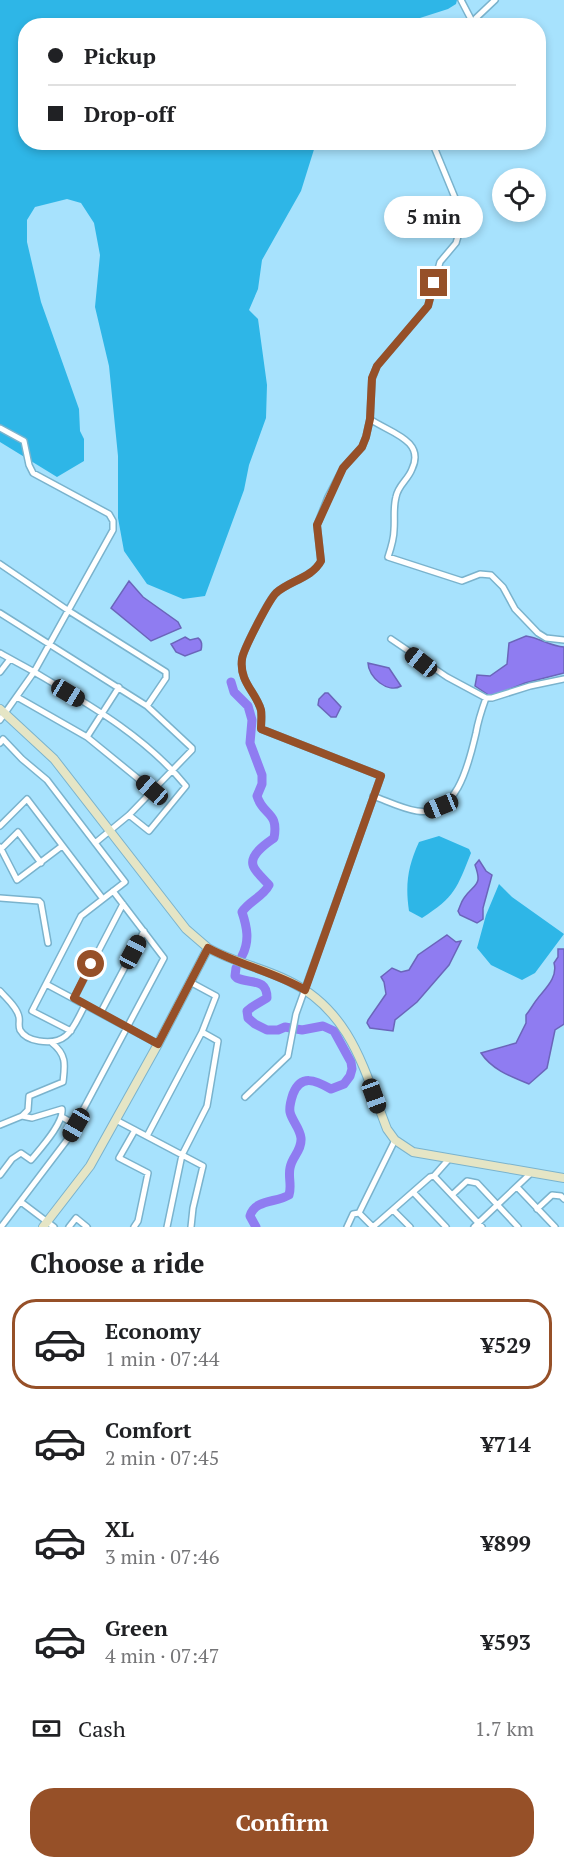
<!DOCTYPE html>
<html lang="en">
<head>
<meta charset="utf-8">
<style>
  body { margin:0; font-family:"PT Serif",serif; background:#f6f6f6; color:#202124; height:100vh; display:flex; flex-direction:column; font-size:22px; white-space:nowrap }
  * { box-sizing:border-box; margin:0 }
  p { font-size:20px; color:#757577 }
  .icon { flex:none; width:33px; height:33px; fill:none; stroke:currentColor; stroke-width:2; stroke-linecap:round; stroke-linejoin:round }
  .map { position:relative; height:1227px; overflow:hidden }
  .sheet { display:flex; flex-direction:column; background:#fff; flex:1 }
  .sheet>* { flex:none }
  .hud { position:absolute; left:18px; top:18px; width:528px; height:132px; border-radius:24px; box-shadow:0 3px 9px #0003; display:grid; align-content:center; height:132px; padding:0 30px; background:#fff }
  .controls { position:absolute; left:492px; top:168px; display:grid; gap:12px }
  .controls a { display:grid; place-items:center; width:54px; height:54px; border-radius:50%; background:#fff; box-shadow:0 3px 9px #0003; font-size:30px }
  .end { position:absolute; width:27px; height:27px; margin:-14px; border:8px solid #965028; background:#fff; box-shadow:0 0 0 3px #fff }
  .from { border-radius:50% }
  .bubble { position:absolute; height:42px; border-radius:21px; background:#fff; box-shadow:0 3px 9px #0003; font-size:20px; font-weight:600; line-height:42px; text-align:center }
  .car { position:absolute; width:18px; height:36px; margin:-18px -9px; border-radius:8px; box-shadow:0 0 4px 2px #0007; background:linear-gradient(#222 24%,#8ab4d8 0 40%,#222 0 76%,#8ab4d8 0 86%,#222 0) }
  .hud b { display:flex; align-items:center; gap:21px; height:57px; font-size:22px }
  .hud b+b { border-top:2px solid #e0e0e0 }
  .hud i { width:15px; height:15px; background:#202124 }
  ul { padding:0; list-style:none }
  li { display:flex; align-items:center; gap:18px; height:90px; margin:0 12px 9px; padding:0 18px; border:3px solid transparent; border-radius:24px }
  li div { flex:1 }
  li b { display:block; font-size:22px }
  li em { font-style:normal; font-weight:600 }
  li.current { border-color:#965028 }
  li>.icon { width:54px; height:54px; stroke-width:1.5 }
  h2 { padding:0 30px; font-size:27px; line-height:72px }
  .pay { display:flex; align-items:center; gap:15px; height:66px; padding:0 30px; font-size:22px }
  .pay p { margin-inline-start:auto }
  .action { display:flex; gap:12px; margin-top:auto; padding:12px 30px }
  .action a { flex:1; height:69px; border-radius:24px; background:#965028; color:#fff; font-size:24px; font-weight:600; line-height:69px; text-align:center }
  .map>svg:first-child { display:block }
  .green { fill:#2eb6e7 }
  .water { fill:#8f7cf1; stroke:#6b65ba; stroke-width:1.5 }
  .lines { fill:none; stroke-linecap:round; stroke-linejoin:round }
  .river { stroke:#8f7cf1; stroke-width:9 }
  .street-casing { stroke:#7ab3cd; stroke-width:8 }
  .secondary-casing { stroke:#7ab3cd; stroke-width:10 }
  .street { stroke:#fff; stroke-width:5 }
  .secondary { stroke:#e5e5c5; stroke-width:8 }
  .route { stroke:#965028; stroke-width:8 }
</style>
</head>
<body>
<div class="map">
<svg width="564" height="1227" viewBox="0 0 564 1227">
  <rect width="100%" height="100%" fill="#a7e2fd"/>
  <path class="green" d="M0 0H457L456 4 448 9 398 25 26 26V142L316 143 301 191 262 260 258 289 249 310 258 319 267 385 266 418 249 465 244 490 205 596 183 599 147 584 124 551 118 518V456L109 366 95 307 100 255 94 223 81 203 67 199 35 207 27 220V242L41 302 79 409 80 431 84 439V461L57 477 0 442Z
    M439 836 469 849 471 853C457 888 455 897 422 918L409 911C405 884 408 866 419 842Z
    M499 884 512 897 564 934 535 973 522 980 491 965 477 948 486 915Z"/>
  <path class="water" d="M129 581 143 597 178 622 181 628 151 641 111 608Z
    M526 636C540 638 550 646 564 647V673L525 683 495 695 490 696 475 686 477 675 490 676 507 664 509 643Z
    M185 637 190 640 198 638C203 641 202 646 201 650L185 656 176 652 171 644Z
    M368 663 389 668 401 686C388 694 368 677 368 663Z
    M325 693H328L341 707 336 717H331L318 705 319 699Z
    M479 860 486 871 492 875 483 908V919L477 923 460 915 458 911C460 907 461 902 464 898 474 883 483 887 475 865Z
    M447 935 456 942 461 941 449 965 417 1002 395 1020 393 1031 370 1028 367 1023 368 1020 386 994 384 982 381 977 392 968 401 972 409 970 418 955Z
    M558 949H564V1024L555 1030 547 1068 529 1084C512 1077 492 1070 481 1053L516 1043 526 1023V1015C531 1009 533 1004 538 998 546 988 558 977 554 963L558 957Z"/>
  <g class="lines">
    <path class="river" d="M231 682 234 692 248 706 252 720 250 743 262 775V784L257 796C263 816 279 811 274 838 267 843 250 854 253 865 254 871 265 880 269 885 263 897 249 901 242 912 247 927 250 941 242 956
      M236 968 235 976 237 978C251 984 267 978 267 998L252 1007 247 1011 248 1018 255 1024 267 1030H278L285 1027 302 1030 323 1026 334 1031 351 1062 352 1069 350 1076 344 1084 331 1089C315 1080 301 1074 293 1094 291 1100 289 1106 290 1112 292 1121 300 1128 301 1138 302 1151 292 1156 290 1168 288 1177 292 1186 289 1195 276 1203 255 1199 250 1216L256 1227"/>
    <g class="street-casing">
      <path id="street" d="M461 0 473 23
        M471 26 476 18 495 0
        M370 419C388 432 426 440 412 469 408 480 398 485 396 497 393 508 395 519 394 530 394 539 391 548 388 557L462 581 480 574 491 575 503 587 515 609 538 633 546 638 564 640
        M0 428 24 441 29 465 33 473 109 514 113 521V530L34 672 0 720
        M0 564 69 611 166 672V678L147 706
        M0 613 147 706 192 748V750L129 815 95 843
        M391 639 447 677 486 698H492L530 686 564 679
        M0 653C12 660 24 666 36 673 90 705 146 737 186 786L149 831 129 815
        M0 672 10 659
        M17 697 87 737 152 790
        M87 737 119 687
        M0 743 3 739 22 759 47 780 125 882 81 916 32 1011 71 1031
        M373 796C387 801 403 809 417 811 458 817 469 762 476 733 478 721 482 709 486 698
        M0 826 27 799 103 899
        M0 847 17 880 62 846
        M1 849 18 832 41 863
        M0 898 39 901 41 903 48 943
        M46 984 158 1044
        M0 991C6 998 17 1007 19 1017 20 1022 18 1025 20 1030 24 1037 32 1040 39 1041 69 1046 73 1027 85 1005
        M74 998 123 904
        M101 1012 144 931
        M245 1097 288 1056 296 1014 381 776 261 729C261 723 262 716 261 710 256 692 239 682 242 659 243 650 269 599 276 593 289 581 312 578 321 561L317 525 328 497 343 468 362 447 366 437 370 419 372 379 377 366 428 306 440 262 456 243 459 233 460 210 432 142
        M22 1116 28 1110 29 1096 63 1082C65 1065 67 1055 52 1043
        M62 1117 76 1125
        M116 1120 203 1166 193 1208 191 1227
        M0 1125 22 1116 32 1118 62 1109C64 1123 40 1149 31 1160L21 1153 12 1159 0 1175
        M147 1136 202 1032 216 996 190 982
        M434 1176 449 1159
        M517 1187 555 1227
        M413 1192 446 1227
        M452 1195 467 1181 477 1183 518 1227
        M21 1202 54 1227
        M537 1209 552 1195 561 1196 564 1199
        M393 1210 410 1227
        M359 1213 373 1227
        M1 1227 67 1140 164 958 113 891
        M69 1227 76 1218 87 1227
        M134 1227 138 1221 148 1173 119 1158 135 1130
        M167 1227 182 1155 207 1106 218 1041 202 1032
        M347 1227 353 1214 359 1213 395 1140
        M373 1227 430 1177 434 1176 482 1227
        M474 1227 531 1173"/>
    </g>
    <g class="secondary-casing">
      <path id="secondary" d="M0 709 54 759 186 929 208 948 158 1044 90 1166 43 1227
        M208 948C235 963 261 967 289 981 351 1011 364 1070 387 1129L395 1140 413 1152 564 1178"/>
    </g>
    <use href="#street" class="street"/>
    <use href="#secondary" class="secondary"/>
  </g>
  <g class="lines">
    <path class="route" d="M91 964 74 998 158 1044 208 948C239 965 274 972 305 990L381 776 261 729C261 723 262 716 261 710 256 692 239 682 242 659 243 650 269 600 276 593 289 581 312 578 321 561L317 525 343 468 362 447 366 437 370 419 372 378 377 366 428 306 434 283"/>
  </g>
</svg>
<div class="controls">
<a><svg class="icon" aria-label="locate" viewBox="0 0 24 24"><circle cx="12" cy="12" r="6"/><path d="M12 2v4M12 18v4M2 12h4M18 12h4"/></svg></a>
</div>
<i class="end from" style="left:91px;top:964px"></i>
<i class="end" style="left:434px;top:283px"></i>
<div class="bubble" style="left:384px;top:196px;width:99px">5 min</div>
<i class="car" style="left:421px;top:662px;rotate:308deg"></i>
<i class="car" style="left:68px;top:693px;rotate:121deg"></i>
<i class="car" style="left:152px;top:790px;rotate:311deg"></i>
<i class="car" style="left:441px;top:806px;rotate:248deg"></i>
<i class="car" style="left:133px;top:952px;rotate:28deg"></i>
<i class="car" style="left:374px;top:1096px;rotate:160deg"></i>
<i class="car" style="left:76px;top:1125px;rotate:210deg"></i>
<div class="hud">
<b><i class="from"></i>Pickup</b>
<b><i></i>Drop-off</b>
</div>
</div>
<section class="sheet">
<h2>Choose a ride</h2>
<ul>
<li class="current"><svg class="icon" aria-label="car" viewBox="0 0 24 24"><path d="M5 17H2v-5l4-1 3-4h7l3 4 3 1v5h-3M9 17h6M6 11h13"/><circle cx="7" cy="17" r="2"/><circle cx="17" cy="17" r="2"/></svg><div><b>Economy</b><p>1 min · 07:44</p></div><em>¥529</em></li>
<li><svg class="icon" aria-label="car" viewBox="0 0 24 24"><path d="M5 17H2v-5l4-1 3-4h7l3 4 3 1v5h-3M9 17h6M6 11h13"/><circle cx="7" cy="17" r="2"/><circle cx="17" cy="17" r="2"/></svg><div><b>Comfort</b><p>2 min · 07:45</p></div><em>¥714</em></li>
<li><svg class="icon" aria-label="car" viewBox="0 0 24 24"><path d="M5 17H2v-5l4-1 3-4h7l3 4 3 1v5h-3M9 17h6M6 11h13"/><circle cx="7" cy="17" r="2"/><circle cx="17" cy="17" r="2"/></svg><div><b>XL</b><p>3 min · 07:46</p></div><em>¥899</em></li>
<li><svg class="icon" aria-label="car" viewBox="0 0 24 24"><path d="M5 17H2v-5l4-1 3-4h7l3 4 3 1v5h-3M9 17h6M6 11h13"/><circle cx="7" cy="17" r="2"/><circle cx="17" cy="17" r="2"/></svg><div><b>Green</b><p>4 min · 07:47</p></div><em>¥593</em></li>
</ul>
<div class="pay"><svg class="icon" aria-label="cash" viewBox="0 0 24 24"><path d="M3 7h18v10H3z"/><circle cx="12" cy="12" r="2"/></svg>Cash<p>1.7 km</p></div>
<div class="action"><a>Confirm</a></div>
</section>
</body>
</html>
